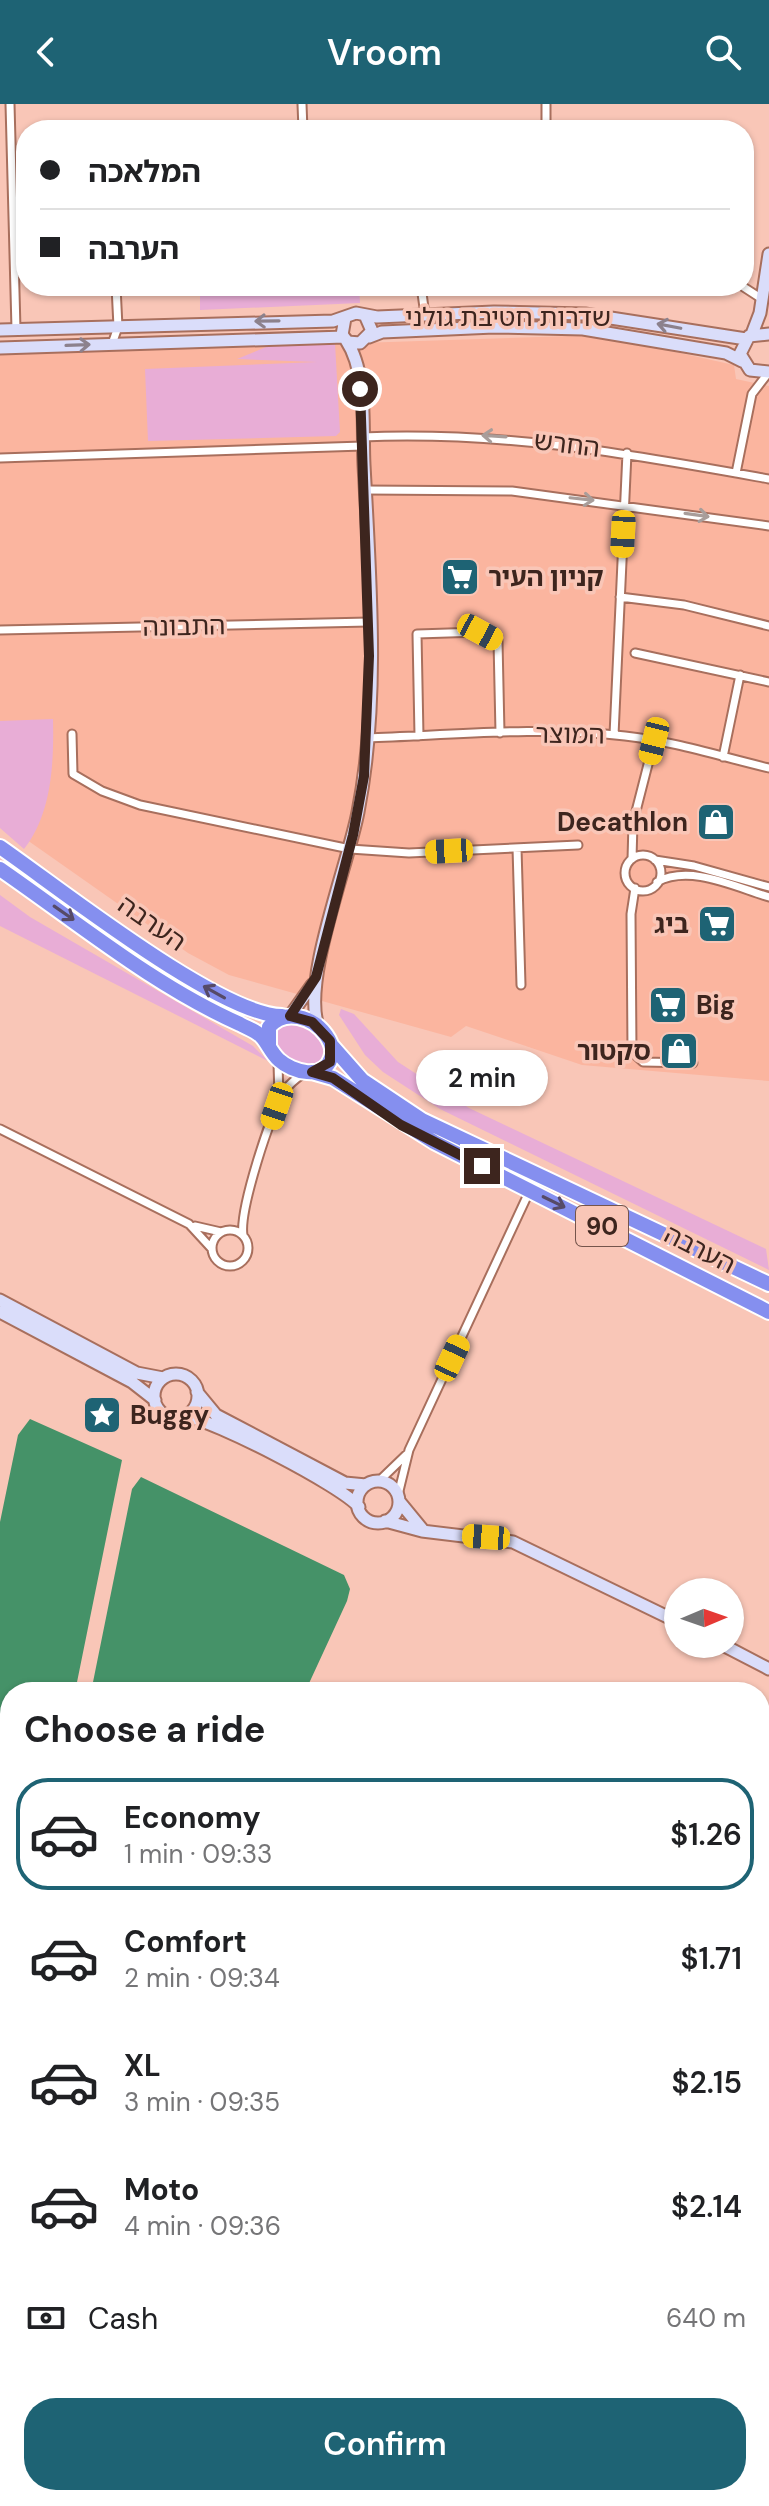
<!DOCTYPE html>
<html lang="en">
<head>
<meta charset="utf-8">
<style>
  body { margin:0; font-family:"DM Sans","Noto Sans Hebrew",sans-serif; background:#f2f2f2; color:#202124; height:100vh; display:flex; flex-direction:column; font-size:30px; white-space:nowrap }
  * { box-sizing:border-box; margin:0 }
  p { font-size:26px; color:#757577 }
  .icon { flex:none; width:44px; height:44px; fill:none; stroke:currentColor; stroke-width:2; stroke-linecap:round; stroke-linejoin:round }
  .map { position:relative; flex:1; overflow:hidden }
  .side { position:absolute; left:0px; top:1578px; width:770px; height:824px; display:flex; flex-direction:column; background:#fff; border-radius:32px 32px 0 0; box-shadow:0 2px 6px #0004 }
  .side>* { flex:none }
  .guide { position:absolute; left:16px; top:16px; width:738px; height:176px; border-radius:32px; box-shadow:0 2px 6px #0004; display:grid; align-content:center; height:176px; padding:0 24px; background:#fff }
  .needle { width:52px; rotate:88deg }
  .tools { position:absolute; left:664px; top:1474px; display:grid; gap:16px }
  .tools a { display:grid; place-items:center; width:80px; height:80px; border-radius:50%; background:#fff; box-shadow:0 2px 6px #0004; font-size:40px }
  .end { position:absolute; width:36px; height:36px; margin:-18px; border:10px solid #3d251e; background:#fff; box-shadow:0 0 0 4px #fff }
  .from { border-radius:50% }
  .bubble { position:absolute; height:56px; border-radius:28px; background:#fff; box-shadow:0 2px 6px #0004; font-size:26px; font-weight:600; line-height:56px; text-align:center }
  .car { position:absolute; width:24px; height:48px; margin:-24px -12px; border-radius:10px; box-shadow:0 0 6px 2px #0007; background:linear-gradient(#f5c518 24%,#345 0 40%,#f5c518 0 76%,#345 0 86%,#f5c518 0) }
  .guide b { display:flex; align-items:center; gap:28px; height:76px; font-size:30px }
  .guide b+b { border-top:2px solid #e0e0e0 }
  .guide i { width:20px; height:20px; background:#202124 }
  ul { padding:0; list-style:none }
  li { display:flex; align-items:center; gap:24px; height:112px; margin:0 16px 12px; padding:0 8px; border:4px solid transparent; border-radius:32px }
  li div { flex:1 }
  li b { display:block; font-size:30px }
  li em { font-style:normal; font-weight:600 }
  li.on { border-color:#1e6374 }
  li>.icon { width:72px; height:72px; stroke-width:1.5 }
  h2 { padding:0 24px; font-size:36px; line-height:96px }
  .pay { display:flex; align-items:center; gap:20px; height:88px; padding:0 24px; font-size:30px }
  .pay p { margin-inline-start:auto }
  .primary-button { display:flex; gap:16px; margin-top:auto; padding:16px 24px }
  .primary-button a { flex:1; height:92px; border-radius:32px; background:#1e6374; color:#fff; font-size:32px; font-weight:600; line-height:92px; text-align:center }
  header { display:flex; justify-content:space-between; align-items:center; height:104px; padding:0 24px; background:#1e6374; color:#fff; font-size:36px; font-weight:600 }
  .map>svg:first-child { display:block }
  .built { fill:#fbb59f }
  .green { fill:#e8add6 }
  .water { fill:#459268 }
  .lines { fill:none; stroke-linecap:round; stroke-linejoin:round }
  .stream { stroke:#459268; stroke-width:3 }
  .street-casing { stroke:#a86f5d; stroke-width:11 }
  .secondary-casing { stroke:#a86f5d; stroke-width:15 }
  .highway-casing { stroke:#fff; stroke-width:18 }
  .street { stroke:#fff; stroke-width:7 }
  .secondary { stroke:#daddfa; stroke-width:11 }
  .highway { stroke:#858fef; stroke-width:14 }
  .oneway { stroke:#8c818c }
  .oneway2 { stroke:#a89d9a }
  .oneway3 { stroke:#564a67 }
  .route { stroke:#3d251e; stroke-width:10 }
  .labels { text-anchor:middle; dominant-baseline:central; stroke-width:7; stroke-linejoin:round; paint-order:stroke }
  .shield { fill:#f9c6b7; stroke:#75554c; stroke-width:2 }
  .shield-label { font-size:24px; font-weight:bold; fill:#3d251e }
  .street-label { font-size:26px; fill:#3d251e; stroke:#f9c6b7 }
  .poi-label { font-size:26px; font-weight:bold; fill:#3d251e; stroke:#f9c6b7; text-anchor:start }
</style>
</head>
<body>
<header><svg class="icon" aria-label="back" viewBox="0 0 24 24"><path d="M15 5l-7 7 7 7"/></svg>Vroom<svg class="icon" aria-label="search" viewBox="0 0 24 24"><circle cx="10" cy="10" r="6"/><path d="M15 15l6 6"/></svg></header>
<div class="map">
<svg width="769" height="2402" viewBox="0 0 769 2402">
  <rect width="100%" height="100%" fill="#f9c6b7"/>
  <path class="built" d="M599 231 734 261 736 275 769 282V977L582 961 466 922 451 933 229 871 188 849 0 717V251Z
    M208 2392H549L540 2402H252Z"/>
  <path class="green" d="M200 182H359L360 199 200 206Z
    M335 239 340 328 336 332 148 337 145 265 317 258 237 255 271 241Z
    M53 615C54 658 52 710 24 745L0 724V617Z
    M0 791 30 813 253 942 268 957 0 822Z
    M341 905 354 910 398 958 469 1004 766 1145 769 1166 440 1005 383 968 365 951 339 911Z
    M292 917 315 926 327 944 323 958C302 967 288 956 274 941L276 922Z
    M760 1692 769 1695V1754L760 1791Z"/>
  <path class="water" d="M30 1315 122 1356 75 1588H10V1912L0 1961V1418L18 1331Z
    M141 1373 344 1471 350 1485 347 1497 305 1588H91L132 1385Z
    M10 1986V2098L0 2093V2035Z
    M0 2116 10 2121V2392H93L92 2402H0Z
    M760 2348 769 2359V2402H638L644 2392H760Z"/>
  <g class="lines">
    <path class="stream" d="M760 2026 769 2007
      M593 2402 599 2392"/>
    <g class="street-casing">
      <path id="street" d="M10 0 16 225
        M302 0 303 26
        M546 0V26
        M421 182 425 211
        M742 182 762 195
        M112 240 118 223 116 182
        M362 333C506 327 629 350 769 375
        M0 354 363 342
        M736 369 752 290 769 268
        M365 386 512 387 769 422
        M620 493 684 501 769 522
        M0 526 369 518
        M635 549 769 578
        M72 630 73 670 102 687 140 701 350 745 409 749 578 741
        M614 631 627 349
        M419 632 417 530 480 528 498 537 500 629
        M367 634C452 631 541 622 625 632 673 637 722 653 769 664
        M723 653 740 571
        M517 744 521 881
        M625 769a18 18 0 1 1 36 0a18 18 0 1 1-36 0Z
        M632 755 633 719 654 637
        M655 756 694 762 769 783
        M657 778C690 760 735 783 769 793
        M635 784 631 810 632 948 643 958 693 959
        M278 959 279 994
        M0 1025 189 1120 212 1145
        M195 1122 221 1128
        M212 1144a18 18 0 1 1 36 0a18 18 0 1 1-36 0Z
        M243 1131C239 1107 271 1007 285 986 291 978 297 974 304 969
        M379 1377 406 1351
        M398 1391 409 1346 530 1086
        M760 1940 769 1920
        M564 2402 571 2392"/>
    </g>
    <g class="secondary-casing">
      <path id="secondary" d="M345 214 342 231 348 238 360 239 372 227 365 211
        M0 226 333 217 356 209 377 213 494 208 585 210 746 235
        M752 230 760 209 769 150
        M769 230 749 232 740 250 750 266 769 268
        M369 233 382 228 494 223 583 225 726 249 742 257
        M0 244 344 233
        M290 912 312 881
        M318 922C302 876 348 761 358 708 380 596 370 475 364 361 362 323 368 269 346 236
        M0 1196 137 1269 163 1274
        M0 1208 132 1278 155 1296
        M154 1292a22 22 0 1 1 44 0a22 22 0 1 1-44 0Z
        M197 1288 216 1311 345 1379 366 1381
        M185 1312C213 1316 342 1382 359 1403
        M357 1398a21 21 0 1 1 42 0a21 21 0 1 1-42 0Z
        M399 1397 422 1425
        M385 1417 422 1427 513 1438 678 1518
        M721 1540 769 1565"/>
    </g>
    <g class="highway-casing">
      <path id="highway" d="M0 743C58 783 219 911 282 912
        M0 765C77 818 154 882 240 920 247 924 255 926 261 932 268 939 271 949 279 956 292 968 324 977 331 954 334 946 331 938 326 931 313 913 285 904 269 923V943
        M332 942 362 976 422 1016 769 1180
        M312 968 333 974 434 1038 769 1208"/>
    </g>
    <use href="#street" class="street"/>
    <use href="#secondary" class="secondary"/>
    <use href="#highway" class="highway"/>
  </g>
  <defs><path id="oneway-shaft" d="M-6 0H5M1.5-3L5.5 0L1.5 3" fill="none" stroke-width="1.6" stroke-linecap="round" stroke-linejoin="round" transform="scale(2)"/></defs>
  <g class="oneway">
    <use href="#oneway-shaft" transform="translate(267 217) rotate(179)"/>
    <use href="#oneway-shaft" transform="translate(669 222) rotate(-169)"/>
    <use href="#oneway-shaft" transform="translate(78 241) rotate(-2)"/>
  </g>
  <g class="oneway2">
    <use href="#oneway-shaft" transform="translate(494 332) rotate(-176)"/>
    <use href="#oneway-shaft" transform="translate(582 395) rotate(6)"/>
    <use href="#oneway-shaft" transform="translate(697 411) rotate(8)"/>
  </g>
  <g class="oneway3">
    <use href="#oneway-shaft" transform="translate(64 809) rotate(35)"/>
    <use href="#oneway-shaft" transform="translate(214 888) rotate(-151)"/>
    <use href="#oneway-shaft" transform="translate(554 1098) rotate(26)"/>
  </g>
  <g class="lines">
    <path class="route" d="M360 285 369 552 364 672 353 731 316 873 290 912 312 918 330 937V958L312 968 333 974 401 1021 482 1062"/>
  </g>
  <defs>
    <g id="supermarket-square" transform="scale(2)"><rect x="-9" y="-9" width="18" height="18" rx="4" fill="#1e6374" stroke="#f9c6b7"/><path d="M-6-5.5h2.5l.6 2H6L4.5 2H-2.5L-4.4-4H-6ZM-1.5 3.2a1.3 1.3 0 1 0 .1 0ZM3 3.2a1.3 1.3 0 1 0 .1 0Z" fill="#fff"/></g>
    <g id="shop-square" transform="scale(2)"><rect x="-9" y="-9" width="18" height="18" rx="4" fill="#1e6374" stroke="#f9c6b7"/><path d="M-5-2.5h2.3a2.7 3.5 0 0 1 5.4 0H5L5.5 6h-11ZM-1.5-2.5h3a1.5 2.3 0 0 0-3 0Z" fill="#fff"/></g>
    <g id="sight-square" transform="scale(2)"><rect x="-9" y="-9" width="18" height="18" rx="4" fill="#1e6374" stroke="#f9c6b7"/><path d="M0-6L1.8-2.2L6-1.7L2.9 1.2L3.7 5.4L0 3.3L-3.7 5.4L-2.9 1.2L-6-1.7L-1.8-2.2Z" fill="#fff"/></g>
  </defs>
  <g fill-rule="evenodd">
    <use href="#supermarket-square" x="460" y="473"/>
    <use href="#shop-square" x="716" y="718"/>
    <use href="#supermarket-square" x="717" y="820"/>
    <use href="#supermarket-square" x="668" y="901"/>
    <use href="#shop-square" x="679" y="947"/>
    <use href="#sight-square" x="102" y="1311"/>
  </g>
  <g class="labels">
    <rect class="shield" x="576" y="1102" width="52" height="40" rx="6"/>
    <g class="shield-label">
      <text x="602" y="1122">90</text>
    </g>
    <g class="street-label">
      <text x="508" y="213">שדרות חטיבת גולני</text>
      <text transform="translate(567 340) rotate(7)">החרש</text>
      <text transform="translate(184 522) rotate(-1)">התבונה</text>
      <text transform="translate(570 630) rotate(1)">המוצר</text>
      <text transform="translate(152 819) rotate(35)">הערבה</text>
      <text transform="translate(700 1145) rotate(27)">הערבה</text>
    </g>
    <g class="poi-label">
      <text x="488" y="473">קניון העיר</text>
      <text x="688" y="718" text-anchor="end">Decathlon</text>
      <text x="689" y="820" text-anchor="end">ביג</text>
      <text x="696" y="901">Big</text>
      <text x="651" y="947" text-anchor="end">סקטור</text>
      <text x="130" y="1311">Buggy</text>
    </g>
  </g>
</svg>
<div class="tools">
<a><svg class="needle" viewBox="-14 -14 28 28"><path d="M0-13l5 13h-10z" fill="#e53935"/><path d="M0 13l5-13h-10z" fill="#757577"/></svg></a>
</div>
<i class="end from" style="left:360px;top:285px"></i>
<i class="end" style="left:482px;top:1062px"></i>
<div class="bubble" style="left:416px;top:946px;width:132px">2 min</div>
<i class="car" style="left:623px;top:430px;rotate:183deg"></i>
<i class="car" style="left:480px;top:528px;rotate:118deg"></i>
<i class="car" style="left:654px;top:637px;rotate:194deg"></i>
<i class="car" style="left:449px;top:747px;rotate:267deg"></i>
<i class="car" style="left:277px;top:1002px;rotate:199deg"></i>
<i class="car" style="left:452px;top:1254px;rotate:25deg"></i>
<i class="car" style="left:486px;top:1433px;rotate:274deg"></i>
<div class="guide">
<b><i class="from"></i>המלאכה</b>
<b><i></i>הערבה</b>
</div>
<section class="side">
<h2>Choose a ride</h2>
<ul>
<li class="on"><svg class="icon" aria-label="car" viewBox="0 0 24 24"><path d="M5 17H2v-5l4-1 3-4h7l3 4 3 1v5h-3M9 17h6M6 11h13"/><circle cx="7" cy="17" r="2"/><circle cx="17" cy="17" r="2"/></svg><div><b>Economy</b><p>1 min · 09:33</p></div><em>$1.26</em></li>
<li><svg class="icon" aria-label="car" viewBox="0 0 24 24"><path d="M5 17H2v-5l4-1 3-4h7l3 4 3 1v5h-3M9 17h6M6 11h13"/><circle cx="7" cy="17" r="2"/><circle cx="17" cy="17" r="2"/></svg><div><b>Comfort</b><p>2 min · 09:34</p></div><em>$1.71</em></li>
<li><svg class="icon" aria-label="car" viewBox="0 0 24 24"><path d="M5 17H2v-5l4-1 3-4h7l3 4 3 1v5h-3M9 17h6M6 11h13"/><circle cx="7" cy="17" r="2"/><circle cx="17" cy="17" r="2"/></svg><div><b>XL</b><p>3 min · 09:35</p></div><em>$2.15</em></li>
<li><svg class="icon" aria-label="car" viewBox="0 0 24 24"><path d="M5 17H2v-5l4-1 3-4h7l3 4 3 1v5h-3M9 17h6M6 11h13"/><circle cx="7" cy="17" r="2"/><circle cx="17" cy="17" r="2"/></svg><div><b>Moto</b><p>4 min · 09:36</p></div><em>$2.14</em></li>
</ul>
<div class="pay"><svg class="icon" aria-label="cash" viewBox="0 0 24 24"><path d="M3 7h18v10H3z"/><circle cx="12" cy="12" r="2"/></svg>Cash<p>640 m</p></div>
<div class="primary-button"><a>Confirm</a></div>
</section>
</div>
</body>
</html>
